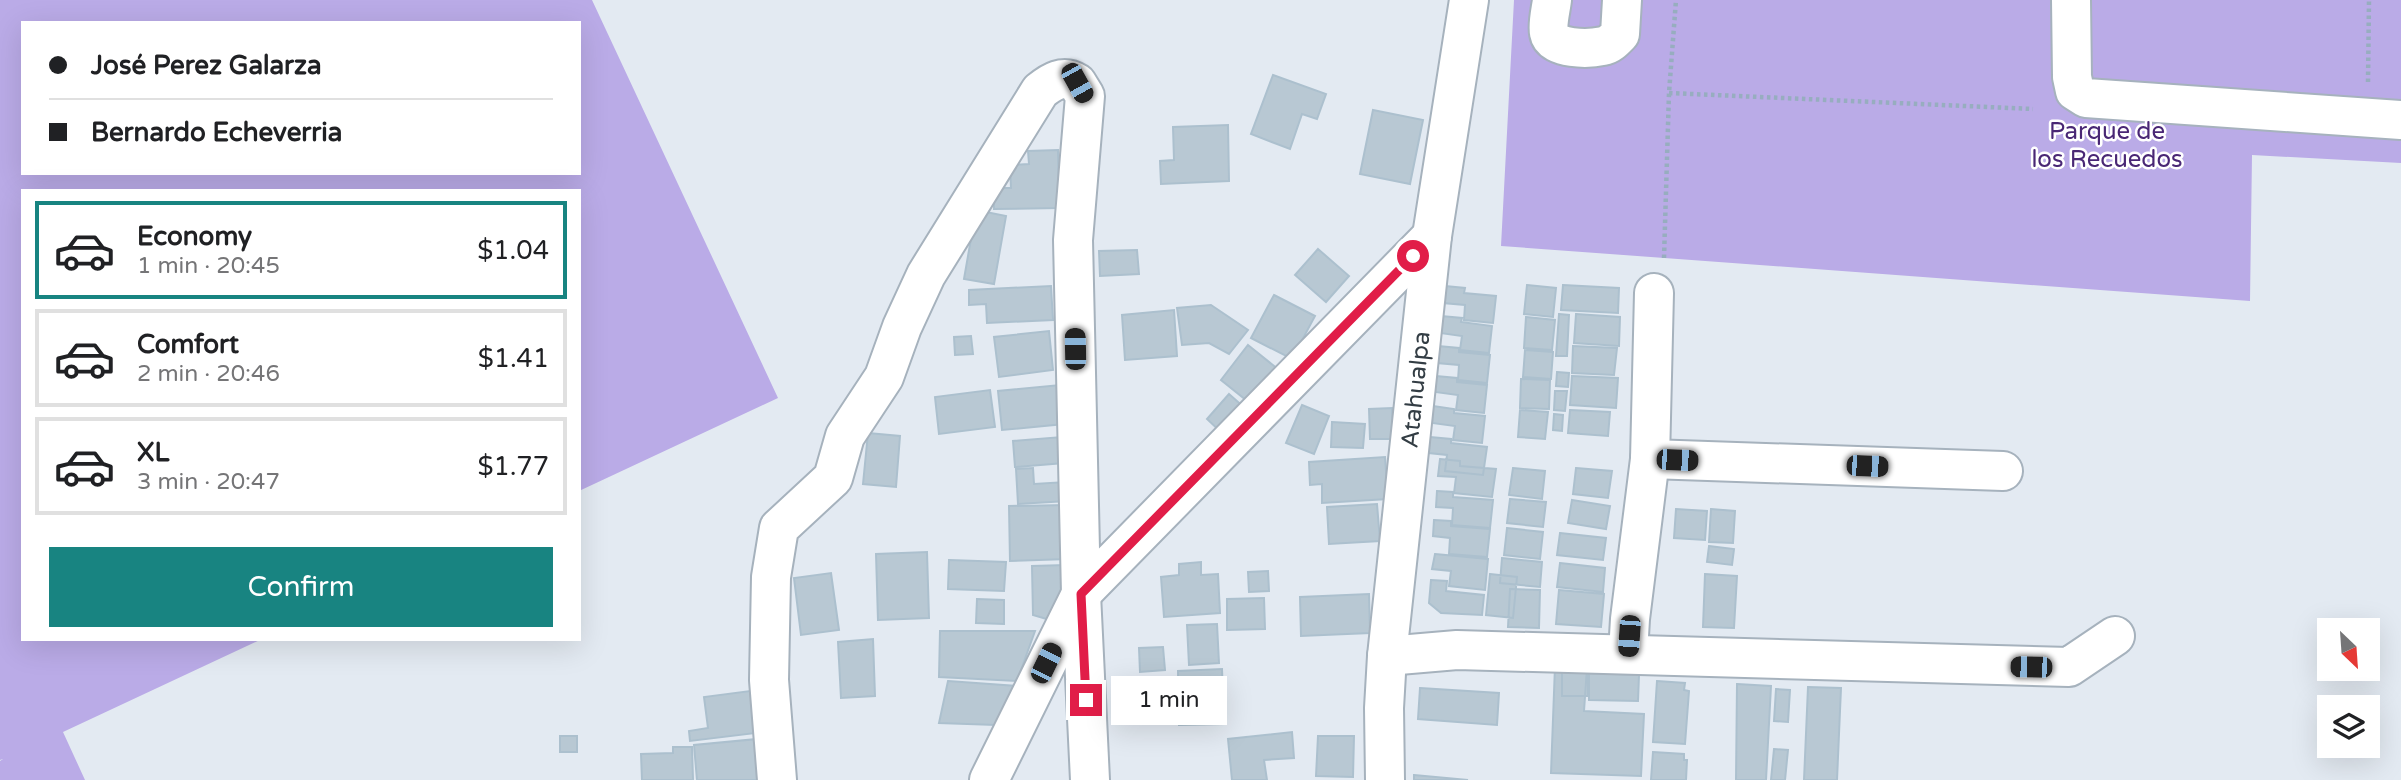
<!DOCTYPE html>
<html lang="en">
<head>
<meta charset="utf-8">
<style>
  body { margin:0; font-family:"Varela Round",sans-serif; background:#f2f2f2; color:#202124; height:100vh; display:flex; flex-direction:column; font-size:26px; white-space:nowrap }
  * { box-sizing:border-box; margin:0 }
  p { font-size:23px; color:#757577 }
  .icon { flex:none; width:38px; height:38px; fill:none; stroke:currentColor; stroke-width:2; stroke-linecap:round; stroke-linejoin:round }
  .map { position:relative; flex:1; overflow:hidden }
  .side { position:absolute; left:21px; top:189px; width:560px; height:452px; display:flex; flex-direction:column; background:#fff; border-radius:0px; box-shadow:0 7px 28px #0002 }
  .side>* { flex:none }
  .guide { position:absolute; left:21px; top:21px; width:560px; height:154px; border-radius:0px; box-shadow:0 7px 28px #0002; display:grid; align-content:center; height:154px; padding:0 28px; background:#fff }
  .needle { width:46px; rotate:155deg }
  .controls { position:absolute; left:2317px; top:618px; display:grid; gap:14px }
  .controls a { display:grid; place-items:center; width:63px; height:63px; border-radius:0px; background:#fff; box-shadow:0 7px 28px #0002; font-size:35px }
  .end { position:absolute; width:32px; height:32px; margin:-16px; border:9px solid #e11d48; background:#fff; box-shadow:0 0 0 4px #fff }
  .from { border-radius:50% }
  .bubble { position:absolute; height:49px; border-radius:0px; background:#fff; box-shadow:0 7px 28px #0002; font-size:23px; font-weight:600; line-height:49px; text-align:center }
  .car { position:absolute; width:21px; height:42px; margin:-21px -10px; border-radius:9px; box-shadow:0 0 5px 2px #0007; background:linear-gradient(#222 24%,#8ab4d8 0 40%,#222 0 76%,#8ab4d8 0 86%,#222 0) }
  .guide b { display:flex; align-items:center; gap:24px; height:66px; font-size:26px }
  .guide b+b { border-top:2px solid #e0e0e0 }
  .guide i { width:18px; height:18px; background:#202124 }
  ul { padding:12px 0 0; list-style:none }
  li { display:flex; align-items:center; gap:21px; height:98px; margin:0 14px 10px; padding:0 14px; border:4px solid #e0e0e0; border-radius:0px }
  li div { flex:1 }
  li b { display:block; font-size:26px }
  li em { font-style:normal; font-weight:600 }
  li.current { border-color:#188481 }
  li>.icon { width:63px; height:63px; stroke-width:1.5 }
  .cta { display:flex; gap:14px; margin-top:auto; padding:14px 28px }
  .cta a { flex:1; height:80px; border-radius:0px; background:#188481; color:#fff; font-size:28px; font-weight:600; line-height:80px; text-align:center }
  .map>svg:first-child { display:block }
  .green { fill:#baabe7; fill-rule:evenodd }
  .building { fill:#b8c8d3; stroke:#acc0ce; stroke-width:2 }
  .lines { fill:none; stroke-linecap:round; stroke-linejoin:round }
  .minor-casing { stroke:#a6b2bd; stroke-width:42 }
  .path { stroke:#97adbf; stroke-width:4.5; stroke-dasharray:3.5 3.5; stroke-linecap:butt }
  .minor { stroke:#fff; stroke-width:38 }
  .route { stroke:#e11d48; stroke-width:9 }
  .labels { text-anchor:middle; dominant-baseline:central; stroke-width:5; stroke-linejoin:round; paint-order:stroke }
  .park-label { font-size:24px; fill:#492775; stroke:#fff }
  .street-label { font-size:24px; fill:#333d44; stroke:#fff }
</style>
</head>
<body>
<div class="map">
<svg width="2401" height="780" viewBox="0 0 2401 780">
  <rect width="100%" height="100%" fill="#e3eaf2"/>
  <path class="green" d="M0 0H592L778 398 579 491V191H23V639H262L63 732 85 780H0V761L3 759 0 760ZM23 23H579V173H23Z
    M1514 0H2401V163L2252 155 2250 301 1501 246Z"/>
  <path class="building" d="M1273 75 1326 94 1317 119 1302 114 1290 149 1251 134Z
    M1373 110 1423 120 1410 184 1360 174Z
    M1228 125 1229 181 1161 184 1160 161 1174 160 1173 127Z
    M1058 150 1059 208 994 209V188H1011L1010 165 1029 164 1028 151Z
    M976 210 1006 216 994 284 964 279Z
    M1318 249 1349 276 1326 302 1295 275Z
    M1137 250 1139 274 1100 276 1099 251Z
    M1527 285 1556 288 1553 317 1524 314Z
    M1563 285 1619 288 1618 313 1561 310Z
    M1051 286 1053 320 987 323 986 304 969 305V290Z
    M1445 286 1465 288 1464 293 1496 296 1493 323 1464 320 1465 305 1443 303Z
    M1274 295 1315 316 1292 359 1251 338Z
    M1211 305 1248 330 1229 354 1209 343 1182 345 1177 308Z
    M1174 310 1177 356 1125 360 1122 315Z
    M1559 314 1569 315 1567 356H1556Z
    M1576 314 1620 317 1619 346 1574 343Z
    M1441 316 1462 318 1461 322 1492 326 1489 353 1460 350 1462 336 1440 333Z
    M1526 317 1555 320 1552 350 1524 348Z
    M1049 331 1053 370 999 377 994 337Z
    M971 336 973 354 955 355 954 337Z
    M1248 345 1279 370 1251 404 1221 380Z
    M1438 346 1459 348V352L1490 355 1487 383 1458 380 1459 365 1437 363Z
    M1573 346 1617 348 1614 375 1572 373Z
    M1525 350 1553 352 1551 379 1523 377Z
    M1557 372 1569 373 1568 387 1556 386Z
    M1436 376 1457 378V382L1487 385 1484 413 1456 410 1458 395 1435 392Z
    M1572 376 1618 378 1616 408 1570 405Z
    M1521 379 1550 380 1549 409 1520 408Z
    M1060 385 1064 424 1002 430 998 391Z
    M990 390 995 427 939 434 935 397Z
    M1555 391H1567L1565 411 1554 410Z
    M1229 394 1246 409 1223 434 1207 419Z
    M1302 405 1329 416 1314 454 1286 443Z
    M1433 406 1454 409V413L1485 416 1482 443 1453 440 1455 426 1432 423Z
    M1392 408 1393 439H1370L1369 409Z
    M1520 410 1548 412 1545 439 1518 437Z
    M1570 410 1610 412 1608 436 1568 433Z
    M1554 414 1563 415 1562 431 1553 430Z
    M1332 422 1365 424 1363 448 1331 447Z
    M868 433 900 436 896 487 863 484Z
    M1062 437 1064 463 1015 467 1013 441Z
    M1430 437 1451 439V443L1487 447 1483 475 1445 471 1447 455 1429 453Z
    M1385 457 1388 499 1322 503V484L1310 485 1309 462Z
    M1440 459 1460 461V466L1496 469 1492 497 1454 493 1456 477 1438 476Z
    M1033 468 1034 484 1066 482 1067 501 1018 504 1016 469Z
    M1513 468 1545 471 1542 499 1509 495Z
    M1576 468 1612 471 1608 498 1573 494Z
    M1437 491 1453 492V497L1493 500 1490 528 1452 525 1453 508 1436 507Z
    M1510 499 1546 502 1543 527 1507 523Z
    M1572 500 1610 506 1606 529 1568 523Z
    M1377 504 1380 541 1329 544 1327 507Z
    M1067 505 1068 559 1010 561 1009 506Z
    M1676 509 1707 511 1705 540 1674 538Z
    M1711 509 1735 511 1733 543 1709 542Z
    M1434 520 1451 521V526L1490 529 1487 557 1449 554 1450 538 1433 536Z
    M1507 528 1543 532 1540 559 1504 555Z
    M1560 533 1606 538 1603 560 1557 555Z
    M1709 546 1734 549 1732 565 1707 562Z
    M927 552 929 618 878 620 876 554Z
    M1435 554 1488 559 1485 590 1449 586 1451 571 1432 569Z
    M1502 558 1542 562 1540 587 1500 583Z
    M949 560 1006 562 1004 591 948 589Z
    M1201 562V575L1218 574 1220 613 1164 617 1161 577 1179 575V564Z
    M1560 563 1605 568 1603 592 1557 587Z
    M1066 565 1065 589 1050 620 1033 615 1032 566Z
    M1268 571 1269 591 1249 592 1248 572Z
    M831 573 839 630 801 635 794 578Z
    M1490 574 1517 577 1513 618 1486 615Z
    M1705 574 1737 576 1734 628 1703 627Z
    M1431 580 1447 581 1446 591 1484 595 1482 615 1441 613 1429 603Z
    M1510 589 1540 590 1539 628 1508 627Z
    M1559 590 1604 594 1601 627 1556 624Z
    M1369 594 1370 633 1301 636 1300 597Z
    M1264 598 1265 629 1227 630V599Z
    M977 599 1004 600V624L976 623Z
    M1217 624 1219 663 1189 665 1187 625Z
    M940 631H1035L1017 681 939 677Z
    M873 639 875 696 841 698 838 642Z
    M1163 647 1165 670 1140 672 1139 648Z
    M1555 666 1587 668 1584 711 1644 714 1641 776 1551 773Z
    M1222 669 1224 724 1179 725 1178 671Z
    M1562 672 1588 673V696H1562Z
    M1589 673 1639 675 1638 701 1589 700Z
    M948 681 1017 686 996 725 939 723Z
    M1657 681 1685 683 1684 690 1689 691 1685 744 1653 742Z
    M1737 684 1771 686 1766 780H1736Z
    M1808 687 1841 688 1837 780H1804Z
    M1420 688 1499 693 1497 725 1418 719Z
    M1776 689 1790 690 1788 722 1774 721Z
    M750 691 756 733 690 741 689 731 708 728 704 697Z
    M1292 732 1294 758 1264 760 1267 780H1232L1228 739Z
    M560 736H577V752H560Z
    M1318 736H1354L1353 777 1316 776Z
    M768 738 772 780H697L694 745Z
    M673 747H692L693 780H642L641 754 673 753Z
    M1774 749 1788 750 1785 780H1771Z
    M1653 752 1684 754V760H1687L1686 780H1651Z
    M1414 775 1468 780H1414Z"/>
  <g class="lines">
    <g class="minor-casing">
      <g id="minor">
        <path d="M1552 0C1551 9 1547 24 1549 33 1552 50 1589 49 1603 46 1610 45 1615 39 1620 34L1622 0"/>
        <path d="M2071 0 2072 77 2075 91 2086 98 2401 120"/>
        <path d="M1650 459 2003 471"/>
        <path d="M1628 653 1630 619 1650 459 1654 293"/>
        <path d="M1387 656 1457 650 2069 667 2115 636"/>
        <path d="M777 780 769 680 771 577 779 528 833 478 845 436 884 377 902 327 926 275 1040 91C1051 82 1063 74 1077 83L1085 96 1073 240 1081 594 1090 780"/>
        <path d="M989 780 1081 594 1432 236"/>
        <path id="s1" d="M1385 780 1384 708 1387 656 1432 236 1469 0"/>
      </g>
    </g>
    <path class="path" d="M2368 82 2369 0
      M1669 93 2033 109
      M1664 258 1669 93 1676 0"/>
    <use href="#minor" class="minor"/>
  </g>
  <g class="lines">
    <path class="route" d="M1086 700 1081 594 1413 256"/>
  </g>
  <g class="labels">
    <g class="park-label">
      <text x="2107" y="131">Parque de<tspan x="2107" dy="28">los Recuedos</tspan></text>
    </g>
    <g class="street-label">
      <text stroke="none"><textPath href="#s1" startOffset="392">Atahualpa</textPath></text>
    </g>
  </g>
</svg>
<div class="controls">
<a><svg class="needle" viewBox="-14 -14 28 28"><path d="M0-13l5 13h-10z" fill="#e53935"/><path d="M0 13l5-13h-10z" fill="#757577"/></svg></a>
<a><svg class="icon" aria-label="layers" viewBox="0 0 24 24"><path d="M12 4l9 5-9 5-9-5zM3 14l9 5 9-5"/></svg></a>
</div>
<i class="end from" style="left:1413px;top:256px"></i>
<i class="end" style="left:1086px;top:700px"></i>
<div class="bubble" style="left:1111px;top:676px;width:116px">1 min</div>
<i class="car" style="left:1077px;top:83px;rotate:151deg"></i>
<i class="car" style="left:1075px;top:349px;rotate:359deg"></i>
<i class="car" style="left:1677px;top:460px;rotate:92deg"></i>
<i class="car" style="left:1867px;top:466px;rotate:92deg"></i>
<i class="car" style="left:1629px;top:636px;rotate:184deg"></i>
<i class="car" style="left:1046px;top:663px;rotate:26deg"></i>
<i class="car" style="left:2031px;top:667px;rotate:271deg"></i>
<div class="guide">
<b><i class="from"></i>José Perez Galarza</b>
<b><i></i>Bernardo Echeverria</b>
</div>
<section class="side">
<ul>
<li class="current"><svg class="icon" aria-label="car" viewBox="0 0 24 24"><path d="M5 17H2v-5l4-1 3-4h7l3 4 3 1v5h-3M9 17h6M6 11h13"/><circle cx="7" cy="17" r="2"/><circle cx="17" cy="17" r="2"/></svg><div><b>Economy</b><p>1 min · 20:45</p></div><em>$1.04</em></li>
<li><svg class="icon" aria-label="car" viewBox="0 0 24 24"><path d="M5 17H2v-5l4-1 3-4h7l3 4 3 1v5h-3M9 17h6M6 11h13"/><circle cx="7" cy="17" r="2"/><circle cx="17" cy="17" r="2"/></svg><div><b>Comfort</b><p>2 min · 20:46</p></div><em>$1.41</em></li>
<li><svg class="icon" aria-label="car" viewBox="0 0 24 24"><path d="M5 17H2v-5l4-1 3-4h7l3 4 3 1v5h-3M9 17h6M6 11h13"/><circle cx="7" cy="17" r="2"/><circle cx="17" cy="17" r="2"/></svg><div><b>XL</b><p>3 min · 20:47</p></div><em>$1.77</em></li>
</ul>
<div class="cta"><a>Confirm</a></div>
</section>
</div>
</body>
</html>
